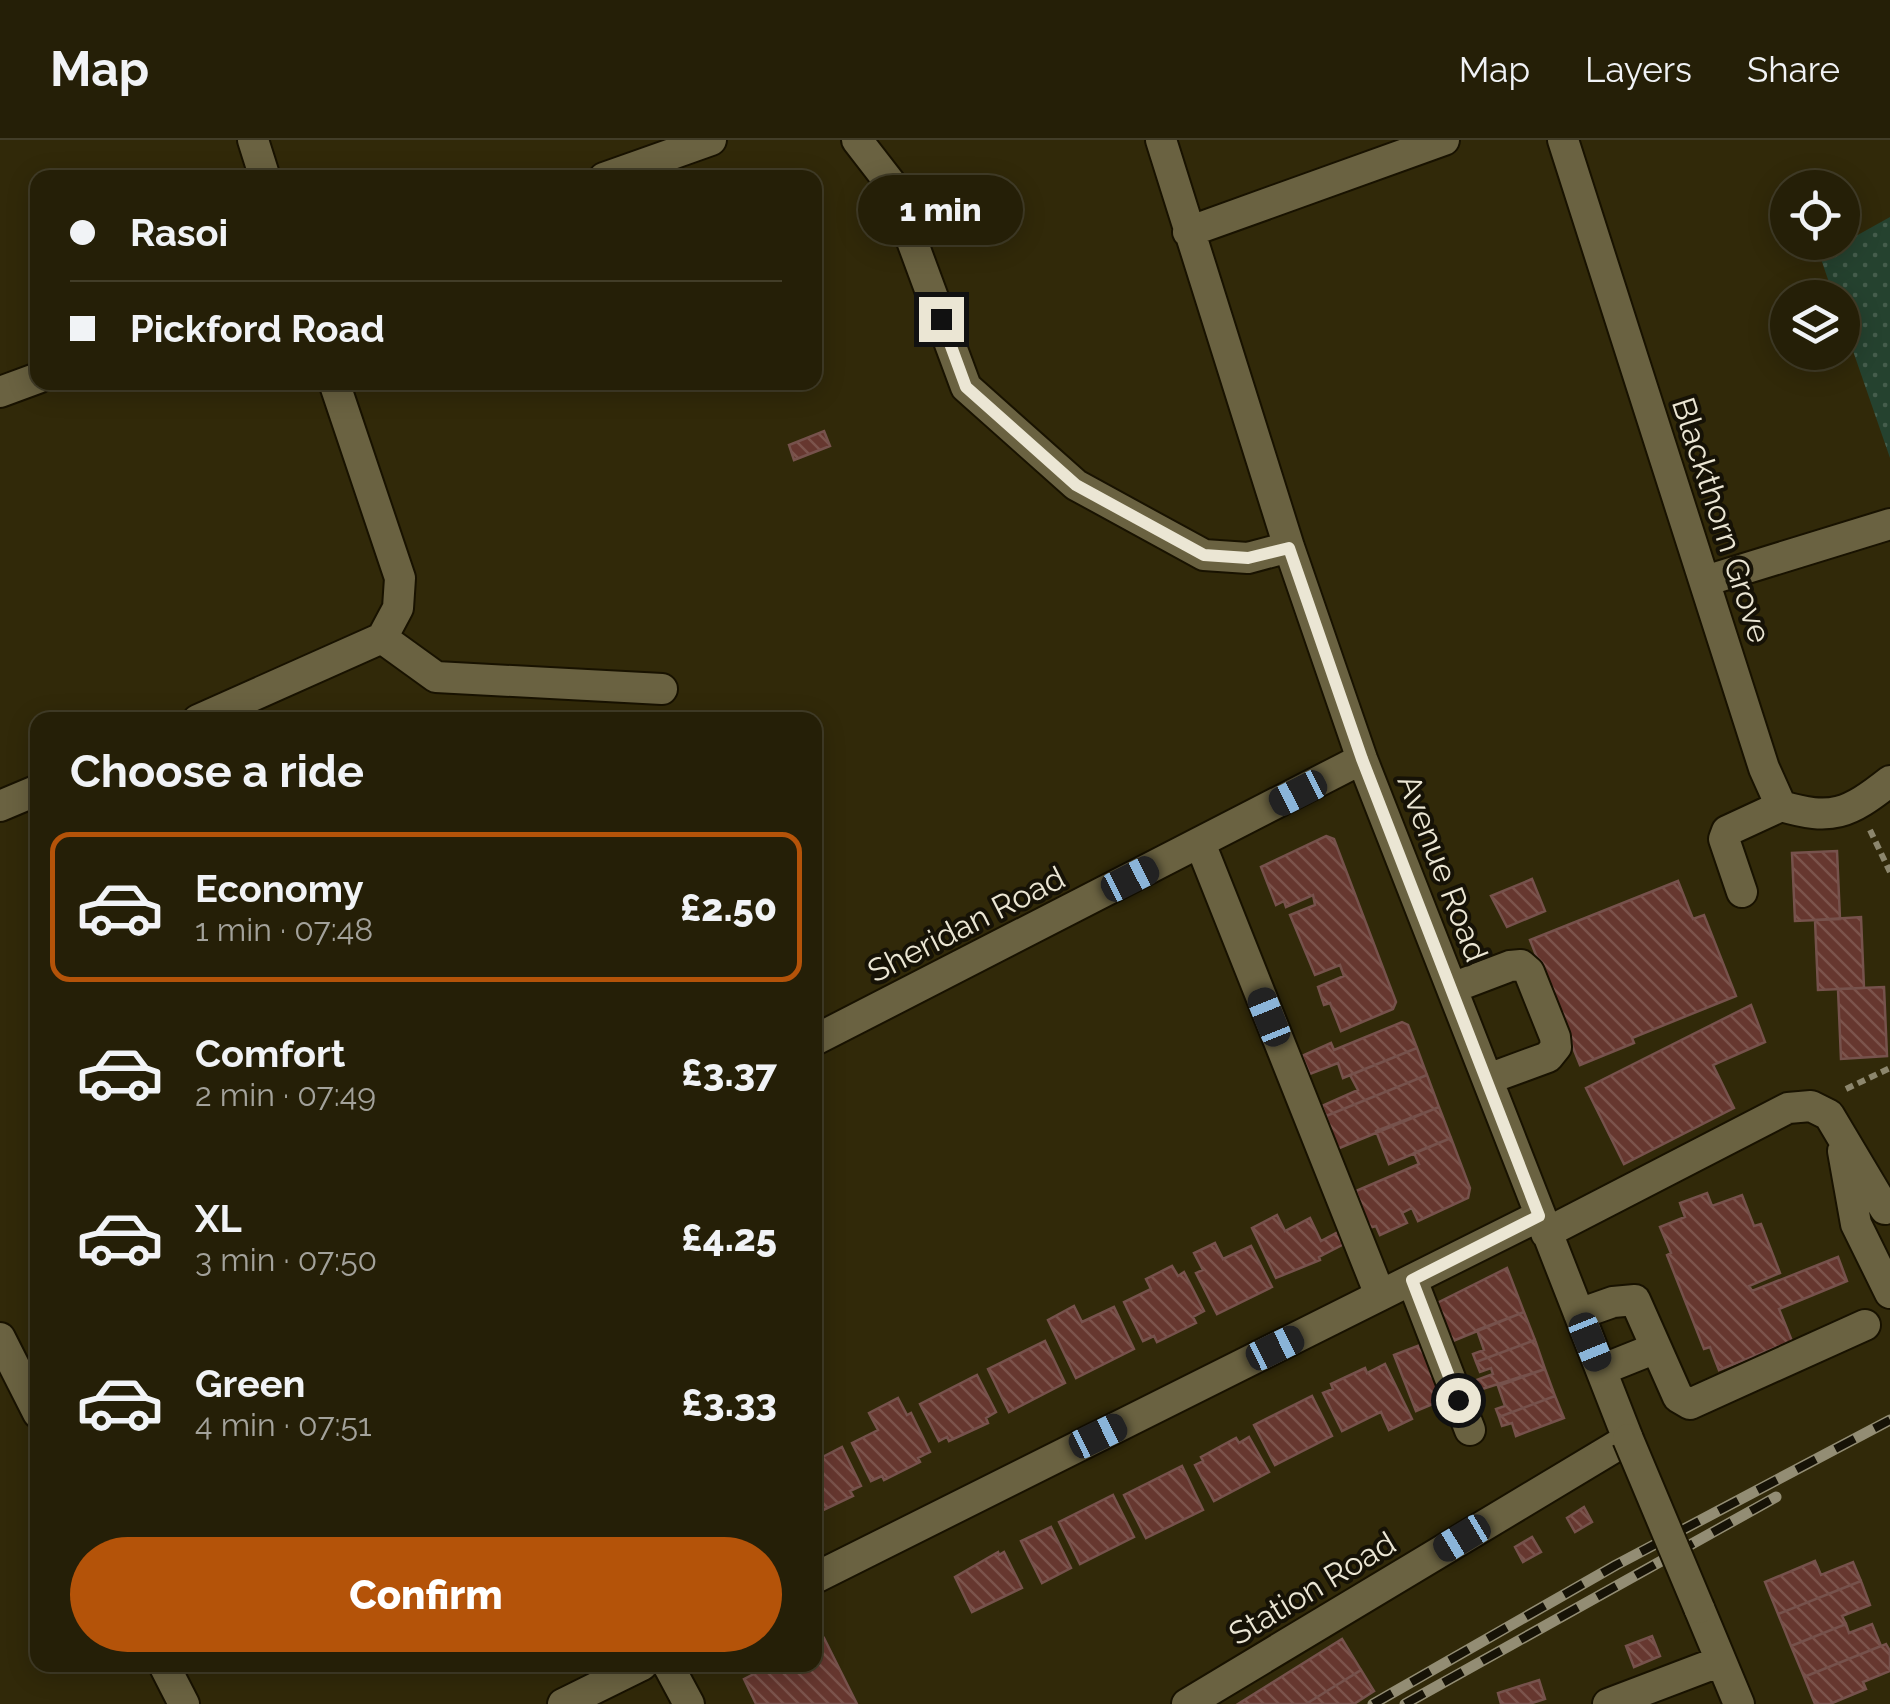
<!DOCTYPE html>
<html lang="en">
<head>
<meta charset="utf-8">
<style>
  body { margin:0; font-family:Raleway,sans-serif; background:#2d2711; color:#f1f3f6; height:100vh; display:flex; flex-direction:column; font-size:38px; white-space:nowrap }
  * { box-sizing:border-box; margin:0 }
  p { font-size:32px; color:#a3a29b }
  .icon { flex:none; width:55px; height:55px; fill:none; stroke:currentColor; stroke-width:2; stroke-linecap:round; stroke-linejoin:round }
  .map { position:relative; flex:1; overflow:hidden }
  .drawer { position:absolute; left:30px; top:572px; width:792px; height:960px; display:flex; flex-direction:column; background:#251f07; border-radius:20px; box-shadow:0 5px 25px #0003,0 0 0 2px #423d28 }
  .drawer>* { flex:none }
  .guide { position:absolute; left:30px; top:30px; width:792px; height:220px; border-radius:20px; box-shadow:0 5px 25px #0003,0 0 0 2px #423d28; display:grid; align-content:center; height:220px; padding:0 40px; background:#251f07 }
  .fabs { position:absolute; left:1770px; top:30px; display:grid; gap:20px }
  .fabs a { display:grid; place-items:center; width:90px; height:90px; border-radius:50%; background:#251f07; box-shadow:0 5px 25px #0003,0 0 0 2px #423d28; font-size:50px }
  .end { position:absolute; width:45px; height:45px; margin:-22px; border:12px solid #ebe6d4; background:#111; box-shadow:0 0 0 5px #111 }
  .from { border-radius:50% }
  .bubble { position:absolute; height:70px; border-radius:35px; background:#251f07; box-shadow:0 5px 25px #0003,0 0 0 2px #423d28; font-size:32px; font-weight:800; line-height:70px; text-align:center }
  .car { position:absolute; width:30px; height:60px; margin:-30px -15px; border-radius:12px; box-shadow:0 0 8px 2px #0007; background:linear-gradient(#222 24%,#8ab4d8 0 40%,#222 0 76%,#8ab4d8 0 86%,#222 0) }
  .guide b { display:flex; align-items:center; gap:35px; height:95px; font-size:38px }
  .guide b+b { border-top:2px solid #423d28 }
  .guide i { width:25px; height:25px; background:#f1f3f6 }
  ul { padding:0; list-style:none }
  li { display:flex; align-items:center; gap:30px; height:150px; margin:0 20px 15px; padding:0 20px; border:5px solid transparent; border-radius:20px }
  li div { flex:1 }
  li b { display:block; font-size:38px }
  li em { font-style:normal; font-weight:800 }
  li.selected { border-color:#b45309 }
  li>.icon { width:90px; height:90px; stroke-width:1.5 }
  h2 { padding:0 40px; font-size:45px; line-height:120px }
  .cta { display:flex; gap:20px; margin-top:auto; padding:20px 40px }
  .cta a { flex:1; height:115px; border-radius:60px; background:#b45309; color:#fff; font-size:40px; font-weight:800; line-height:115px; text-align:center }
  header { display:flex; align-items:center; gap:60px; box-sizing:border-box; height:140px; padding:0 50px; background:#251f07; border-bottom:2px solid #423d28 }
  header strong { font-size:48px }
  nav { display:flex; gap:55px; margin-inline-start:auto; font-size:35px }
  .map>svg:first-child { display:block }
  .grass { fill:url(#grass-dots) }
  .building { fill:url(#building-back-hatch); stroke:#76524c; stroke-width:2.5 }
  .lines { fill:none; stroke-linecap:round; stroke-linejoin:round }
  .minor-casing { stroke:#181200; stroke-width:34 }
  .path { stroke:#8c866d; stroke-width:6; stroke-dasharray:8 5; stroke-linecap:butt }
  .minor { stroke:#6a6241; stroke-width:30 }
  .rail-casing { stroke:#938d74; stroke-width:11 }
  .rail { stroke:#161206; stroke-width:8; stroke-dasharray:22; stroke-linecap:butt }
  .minor-bridge-casing { stroke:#181200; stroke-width:34; stroke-linecap:butt }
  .minor-bridge { stroke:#6a6241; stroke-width:30 }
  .route { stroke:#ebe6d4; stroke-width:12 }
  .labels { text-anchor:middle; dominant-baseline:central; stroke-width:8; stroke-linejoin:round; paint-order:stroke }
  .street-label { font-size:32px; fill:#ebe6d4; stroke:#161206 }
</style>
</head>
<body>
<header>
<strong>Map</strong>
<nav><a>Map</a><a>Layers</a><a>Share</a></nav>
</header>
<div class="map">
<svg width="1890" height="1564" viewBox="0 0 1890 1564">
  <defs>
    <pattern id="grass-dots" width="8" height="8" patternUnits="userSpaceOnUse" patternTransform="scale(2.5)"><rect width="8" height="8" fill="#25422f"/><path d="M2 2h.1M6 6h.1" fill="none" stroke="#455d4c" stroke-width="1.8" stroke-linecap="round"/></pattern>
    <pattern id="building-back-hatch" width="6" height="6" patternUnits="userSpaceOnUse" patternTransform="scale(2.5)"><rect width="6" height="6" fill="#66372f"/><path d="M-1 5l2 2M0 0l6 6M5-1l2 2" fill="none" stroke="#7c544c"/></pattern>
  </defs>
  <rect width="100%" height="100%" fill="#312909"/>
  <path class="grass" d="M1890 77V318L1843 182 1842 158 1834 157 1820 116Z"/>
  <path class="building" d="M824 291 830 306 794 320 789 305Z
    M1326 696 1334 699 1396 862 1393 869 1341 891 1330 863 1324 865 1318 847 1344 836 1340 825 1315 835 1290 775 1315 765 1313 755 1286 767 1284 761 1276 765 1261 727Z
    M1837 711 1840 779 1795 781 1792 713Z
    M1532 739 1545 771 1507 787 1491 756Z
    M1678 741 1693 779 1704 775 1736 856 1632 898 1634 903 1580 925 1530 800Z
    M1861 777 1864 848 1818 850 1815 780Z
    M1884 847 1887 916 1841 919 1838 849Z
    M1751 865 1765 902 1713 925 1734 968 1624 1024 1586 948Z
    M1402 882 1408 885 1417 908 1343 938 1338 923 1310 934 1302 916 1331 903 1334 910Z
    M1417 908 1427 935 1326 976 1322 966 1358 950 1350 935Z
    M1427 935 1439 967 1337 1009 1326 976Z
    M1439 967 1451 998 1389 1024 1376 991Z
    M1451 998 1470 1048 1468 1058 1418 1081 1412 1068 1402 1073 1407 1083 1380 1095 1376 1086 1369 1088 1356 1051 1419 1024 1414 1013Z
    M1707 1053 1712 1066 1742 1055 1754 1086 1761 1084 1780 1133 1749 1146 1752 1151 1838 1117 1847 1141 1779 1169 1792 1201 1719 1230 1710 1207 1704 1209 1667 1115 1671 1113 1660 1087 1685 1077 1680 1063Z
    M1277 1075 1285 1091 1310 1078 1321 1101 1340 1091 1346 1103 1319 1117 1320 1120 1276 1138 1252 1088Z
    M1215 1103 1223 1119 1251 1106 1272 1147 1217 1174 1196 1133 1203 1130 1194 1113Z
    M1172 1126 1178 1136 1184 1132 1204 1171 1193 1177 1196 1183 1157 1202 1154 1196 1143 1201 1124 1162 1151 1149 1146 1139Z
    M1507 1128 1524 1172 1448 1203 1433 1165Z
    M1074 1166 1082 1182 1114 1167 1134 1209 1076 1238 1048 1180Z
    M1524 1172 1535 1200 1476 1222 1473 1214 1484 1210 1477 1190Z
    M1535 1200 1545 1229 1470 1253 1466 1244 1493 1234 1491 1228 1480 1232 1476 1222Z
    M1045 1201 1065 1243 1009 1272 988 1229Z
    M1425 1203 1447 1258 1416 1271 1394 1215Z
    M1385 1224 1412 1279 1389 1290 1381 1272 1342 1291 1323 1253 1333 1249 1331 1244 1365 1228 1367 1233Z
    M1545 1229 1555 1256 1499 1277 1496 1269 1505 1266 1498 1246Z
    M977 1235 996 1272 986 1278 988 1283 949 1301 947 1297 939 1301 920 1264Z
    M1312 1256 1332 1296 1275 1325 1254 1285Z
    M1555 1256 1564 1278 1516 1296 1512 1283 1502 1286 1499 1277Z
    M898 1258 907 1275 911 1273 930 1312 918 1318 920 1322 884 1340 882 1336 871 1341 852 1303 878 1290 869 1273Z
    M1249 1297 1269 1332 1214 1361 1195 1325 1203 1321 1201 1317 1236 1298 1239 1303Z
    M842 1307 861 1346 850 1351 853 1356 815 1374V1321Z
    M1182 1326 1203 1370 1146 1398 1124 1355Z
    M1113 1355 1134 1397 1080 1424 1059 1382Z
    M1584 1367 1592 1382 1575 1392 1567 1378Z
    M1051 1387 1071 1428 1042 1443 1021 1401Z
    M1532 1397 1541 1412 1523 1422 1515 1407Z
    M998 1412 999 1415 1004 1412 1022 1448 972 1472 955 1437Z
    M1815 1421 1821 1435 1853 1422 1861 1441 1778 1474 1765 1442Z
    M1861 1441 1870 1465 1842 1476 1846 1484 1791 1506 1778 1474Z
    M1846 1484 1849 1493 1872 1484 1881 1506 1804 1537 1791 1506Z
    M1652 1496 1660 1516 1634 1527 1626 1506Z
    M824 1498 857 1564H756L744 1539 772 1525H815V1503Z
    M1342 1499 1361 1530 1306 1564H1238Z
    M1886 1504 1890 1511V1531L1863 1542 1866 1549 1830 1564H1815L1804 1537Z
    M1361 1530 1374 1551 1354 1564H1306Z
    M1539 1540 1545 1559 1529 1564H1501L1498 1553Z"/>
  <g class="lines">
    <g class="minor-casing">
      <path id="minor" d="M253 0 265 38
        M857 0 891 44 966 247 1076 345 1204 415 1248 418 1289 407
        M1161 0 1289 407 1362 619 1628 1299 1187 1564
        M1563 0 1764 628 1781 666C1832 681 1848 674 1890 641
        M604 38 711 0
        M1188 92 1444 0
        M334 242 400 438 398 468 382 498
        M0 252 38 238
        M1705 441 1890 384
        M382 498 436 537 662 549
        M198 580 382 498
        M0 666 38 650
        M1200 703 1380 1155
        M1742 752 1724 699 1727 691 1781 666
        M1452 848 1510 826 1521 825 1529 832 1555 897 1556 907 1548 917 1488 939
        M815 900 1362 619
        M1843 1011 1856 1084 1890 1153
        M1546 1093 1788 968 1811 966 1829 975 1885 1069 1890 1066
        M1412 1140 1470 1290
        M1579 1174 1613 1162 1635 1160 1678 1257 1690 1264 1865 1185
        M0 1198 38 1273
        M1601 1230 1656 1208
        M815 1438 1539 1076
        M1699 1468 1739 1564
        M164 1525 184 1564
        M668 1525 689 1564
        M563 1564 642 1525
        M1608 1564 1721 1521"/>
    </g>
    <path class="path" d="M1870 690 1890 732
      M1846 949 1890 928"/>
    <use href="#minor" class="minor"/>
    <g class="rail-casing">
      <path id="rail" d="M1373 1564 1616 1425 1890 1280
        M1405 1564 1776 1357"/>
    </g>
    <use href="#rail" class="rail"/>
    <g class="minor-bridge-casing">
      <path id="minor-bridge" d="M1628 1299 1699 1468"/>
    </g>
    <use href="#minor-bridge" class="minor-bridge"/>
  </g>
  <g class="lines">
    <path class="route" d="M941 179 966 247 1076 345 1204 415 1248 418 1289 408 1362 619 1539 1076 1412 1140 1458 1260"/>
  </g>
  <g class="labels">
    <g class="street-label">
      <text transform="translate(1722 380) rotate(72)">Blackthorn Grove</text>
      <text transform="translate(1443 728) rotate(69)">Avenue Road</text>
      <text transform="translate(966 784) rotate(-27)">Sheridan Road</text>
      <text transform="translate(1312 1448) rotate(-31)">Station Road</text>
    </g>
  </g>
</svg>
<div class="fabs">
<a><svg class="icon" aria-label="locate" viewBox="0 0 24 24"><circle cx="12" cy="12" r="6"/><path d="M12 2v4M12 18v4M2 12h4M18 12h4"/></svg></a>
<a><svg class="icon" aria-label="layers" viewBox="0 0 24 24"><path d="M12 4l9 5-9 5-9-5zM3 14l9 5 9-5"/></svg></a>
</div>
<i class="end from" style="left:1458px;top:1260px"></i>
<i class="end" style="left:941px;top:179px"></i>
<div class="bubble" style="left:858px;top:35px;width:165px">1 min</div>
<i class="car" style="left:1298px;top:653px;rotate:243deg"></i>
<i class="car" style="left:1130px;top:739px;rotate:63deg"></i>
<i class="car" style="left:1269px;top:877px;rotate:338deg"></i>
<i class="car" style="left:1590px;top:1202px;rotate:158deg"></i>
<i class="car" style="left:1275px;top:1208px;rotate:64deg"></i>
<i class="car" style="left:1098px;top:1296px;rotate:64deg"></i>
<i class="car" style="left:1462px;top:1398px;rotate:239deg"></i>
<div class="guide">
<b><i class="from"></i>Rasoi</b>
<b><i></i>Pickford Road</b>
</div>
<section class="drawer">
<h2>Choose a ride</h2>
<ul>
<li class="selected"><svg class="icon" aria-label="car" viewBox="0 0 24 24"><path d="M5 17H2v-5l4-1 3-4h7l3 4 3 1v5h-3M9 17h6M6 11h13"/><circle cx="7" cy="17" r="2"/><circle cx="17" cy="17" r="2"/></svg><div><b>Economy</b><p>1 min · 07:48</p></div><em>£2.50</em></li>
<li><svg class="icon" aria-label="car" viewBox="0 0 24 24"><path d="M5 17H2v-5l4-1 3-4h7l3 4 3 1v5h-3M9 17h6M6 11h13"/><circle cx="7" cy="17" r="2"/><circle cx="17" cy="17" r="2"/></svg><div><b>Comfort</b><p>2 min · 07:49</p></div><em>£3.37</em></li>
<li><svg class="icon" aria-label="car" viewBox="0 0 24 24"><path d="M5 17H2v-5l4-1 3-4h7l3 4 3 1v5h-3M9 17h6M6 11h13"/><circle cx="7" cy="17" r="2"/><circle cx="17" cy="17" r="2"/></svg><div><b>XL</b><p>3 min · 07:50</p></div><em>£4.25</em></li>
<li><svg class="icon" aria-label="car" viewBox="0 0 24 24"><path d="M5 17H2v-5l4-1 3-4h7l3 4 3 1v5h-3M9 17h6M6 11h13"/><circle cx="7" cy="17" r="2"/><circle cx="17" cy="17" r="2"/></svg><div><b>Green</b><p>4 min · 07:51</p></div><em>£3.33</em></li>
</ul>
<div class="cta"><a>Confirm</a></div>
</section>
</div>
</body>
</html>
